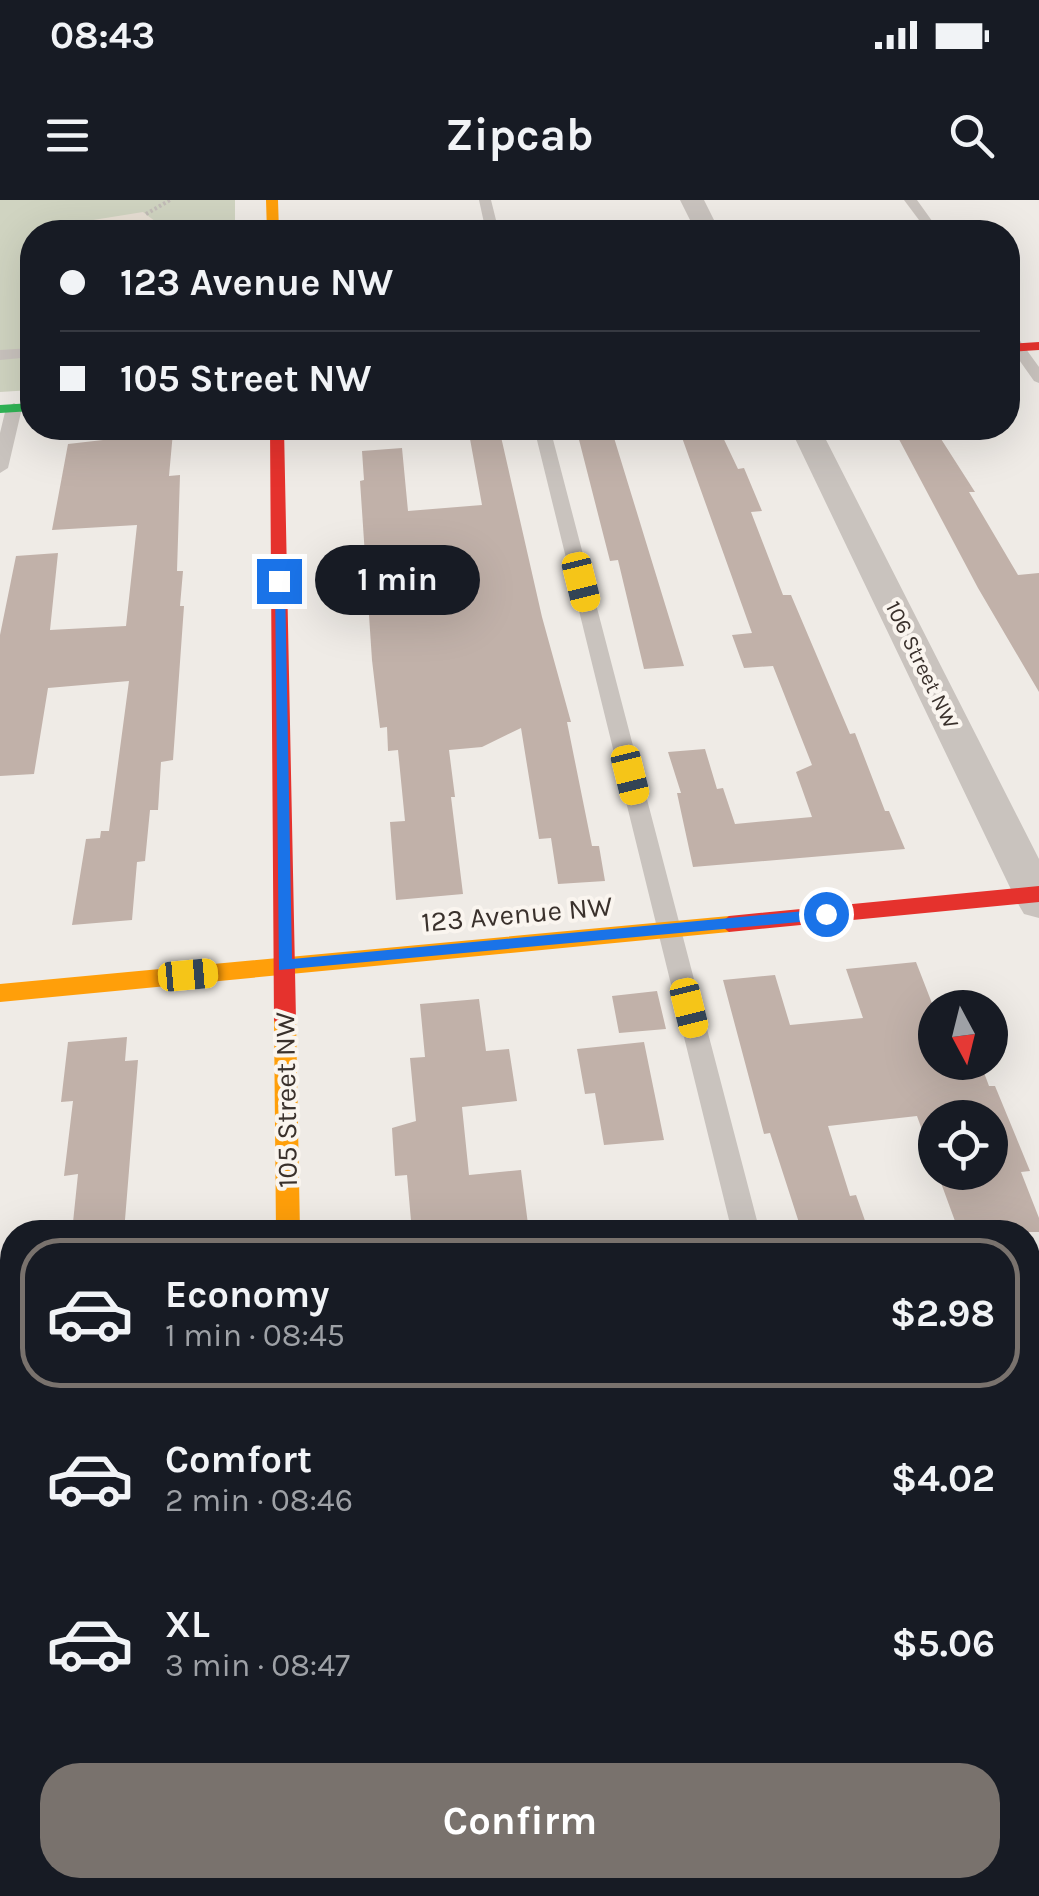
<!DOCTYPE html>
<html lang="en">
<head>
<meta charset="utf-8">
<style>
  body { margin:0; font-family:Karla,sans-serif; background:#20242c; color:#f1f3f6; height:100vh; display:flex; flex-direction:column; font-size:38px; white-space:nowrap }
  * { box-sizing:border-box; margin:0 }
  p { font-size:32px; color:#9ea1a6 }
  .icon { flex:none; width:55px; height:55px; fill:none; stroke:currentColor; stroke-width:2; stroke-linecap:round; stroke-linejoin:round }
  .map { position:relative; flex:1; overflow:hidden }
  .drawer { position:absolute; left:0px; top:1020px; width:1040px; height:678px; display:flex; flex-direction:column; background:#171b24; border-radius:40px 40px 0 0; box-shadow:0 10px 40px #0002 }
  .drawer>* { flex:none }
  .hud { position:absolute; left:20px; top:20px; width:1000px; height:220px; border-radius:40px; box-shadow:0 10px 40px #0002; display:grid; align-content:center; height:220px; padding:0 40px; background:#171b24 }
  .needle { width:65px; rotate:173deg }
  .buttons { position:absolute; left:918px; top:790px; display:grid; gap:20px }
  .buttons a { display:grid; place-items:center; width:90px; height:90px; border-radius:50%; background:#171b24; box-shadow:0 10px 40px #0002; font-size:50px }
  .end { position:absolute; width:45px; height:45px; margin:-22px; border:12px solid #1a73e8; background:#fff; box-shadow:0 0 0 5px #fff }
  .from { border-radius:50% }
  .bubble { position:absolute; height:70px; border-radius:35px; background:#171b24; box-shadow:0 10px 40px #0002; font-size:32px; font-weight:700; line-height:70px; text-align:center }
  .car { position:absolute; width:30px; height:60px; margin:-30px -15px; border-radius:12px; box-shadow:0 0 8px 2px #0007; background:linear-gradient(#f5c518 24%,#345 0 40%,#f5c518 0 76%,#345 0 86%,#f5c518 0) }
  .hud b { display:flex; align-items:center; gap:35px; height:95px; font-size:38px }
  .hud b+b { border-top:2px solid #363941 }
  .hud i { width:25px; height:25px; background:#f1f3f6 }
  ul { padding:18px 0 0; list-style:none }
  li { display:flex; align-items:center; gap:30px; height:150px; margin:0 20px 15px; padding:0 20px; border:5px solid transparent; border-radius:40px }
  li div { flex:1 }
  li b { display:block; font-size:38px }
  li em { font-style:normal; font-weight:700 }
  li.selected { border-color:#79726d }
  li>.icon { width:90px; height:90px; stroke-width:1.5 }
  .primary-button { display:flex; gap:20px; margin-top:auto; padding:20px 40px }
  .primary-button a { flex:1; height:115px; border-radius:40px; background:#79726d; color:#fff; font-size:40px; font-weight:700; line-height:115px; text-align:center }
  .status { display:flex; justify-content:space-between; align-items:center; height:70px; padding:0 50px; background:#171b24; direction:ltr }
  .status svg { height:28px; fill:currentColor }
  header { display:flex; justify-content:space-between; align-items:center; height:130px; padding:0 40px; background:#171b24; font-size:45px; font-weight:700 }
  .map>svg:first-child { display:block }
  .green { fill:#d0d4c1 }
  .plaza { fill:#e8dfd4 }
  .building { fill:#c1b1a9 }
  .lines { fill:none; stroke-linecap:round; stroke-linejoin:round }
  .path { stroke:#c2bcb7; stroke-width:4; stroke-dasharray:2.5 2.5; stroke-linecap:butt }
  .lane { fill:#c9c3be; fill-rule:evenodd }
  .street { fill:#c9c3be; fill-rule:evenodd }
  .fast { fill:#30b455; fill-rule:evenodd }
  .slow { fill:#ff9f0a; fill-rule:evenodd }
  .jam { fill:#e5322d; fill-rule:evenodd }
  .route { fill:#1a73e8 }
  .labels { text-anchor:middle; dominant-baseline:central; stroke-width:8; stroke-linejoin:round; paint-order:stroke }
  .far-street-label { font-size:22px; fill:#3a312c; stroke:#faf5ef }
  .street-label { font-size:28px; fill:#3a312c; stroke:#faf5ef }
</style>
</head>
<body>
<div class="status"><b>08:43</b><svg viewBox="0 0 49 12"><path d="M0 12V9h3v3zM5 12V6h3v6zM10 12V3h3v9zM15 12V0h3v12zM26 1h20v11H26zM47 4h2v5h-2z"/></svg></div>
<header><svg class="icon" aria-label="menu" viewBox="0 0 24 24"><path d="M4 6h16M4 12h16M4 18h16"/></svg>Zipcab<svg class="icon" aria-label="search" viewBox="0 0 24 24"><circle cx="10" cy="10" r="6"/><path d="M15 15l6 6"/></svg></header>
<div class="map">
<svg width="1039" height="1696" viewBox="0 0 1039 1696">
  <rect width="100%" height="100%" fill="#efebe6"/>
  <path class="green" d="M0 0H235V32H32V190L0 192Z"/>
  <path class="plaza" d="M143 12 168 31 93 32 87 21Z"/>
  <path class="building" d="M468 228H499L542 417 571 522H567L592 646H599L605 681 558 684 551 638 539 639 521 528 482 547 449 550 455 597H451L463 694 396 700 390 622 405 621 398 550 388 551 387 527 380 528 372 460 360 281 364 280 362 251 402 248 408 311 482 305Z
    M576 228H611L684 466 644 469 618 360 610 361Z
    M893 228H934L975 292H969L1018 375 1039 373V492L978 388Z
    M719 229 738 269 744 268 762 311 751 312 783 395H791L850 534 855 533 885 611H889L905 649 693 667 677 593H681L668 552 705 549 717 589 723 588 735 624 812 617 796 572 812 565 773 466 744 468 732 435 752 433 680 232Z
    M173 232 169 276 180 275 177 371H183L180 406H184L173 560 161 562 158 610H150L145 661 137 662 132 720 72 725 86 639 100 638 101 631H109L129 481 48 488 34 574 0 576V435L16 356 58 353 50 430 126 426 137 325 52 330 68 244Z
    M916 762 935 811V862H980L989 886H995L1030 971 1021 972 1039 1018V1032H959L937 972H990V918H935V966L917 916 828 926 850 996 856 995 869 1032H802L770 933 764 934 723 780 775 775 790 825 863 818 846 769Z
    M657 791 666 829 619 833 612 796Z
    M479 799 486 851 509 849 517 901 462 907 469 975 521 970 529 1032H412L407 975 395 976 392 928 416 921 410 858 425 857 420 804Z
    M127 837 125 861 138 860 124 1032H72L78 974 64 976 73 901 61 902 68 842Z
    M644 842 664 940 604 945 595 893 585 894 577 849Z"/>
  <g class="lines">
    <path class="path" d="M146 14 170 0
      M54 32 87 22
      M32 44 23 58 32 66"/>
    <path class="lane" d="M479 0H491L499 32H486Z
      M904 0H917L940 32H928Z
      M1008 130 1013 131 1039 167V183L1034 181 1008 144Z
      M32 148V157L0 160V150Z
      M14 203 22 208 8 268 0 273V233L6 208Z
      M534 228H550L760 1032H732Z"/>
    <path class="street" d="M680 0H704L720 32H696Z
      M790 228H820L1039 659V718L1024 714 1017 702Z
      M1039 1637V1696H1003L998 1685H1028V1638Z
      M262 1685H332V1696H262Z
      M848 1685H986L982 1696H844Z"/>
    <path class="fast" d="M32 203V211L0 213V205Z"/>
    <path class="slow" d="M266 0H278L279 32H267Z
      M729 716 739 724 729 732 0 802V784Z
      M285 811 293 814 296 820 300 1032H276L274 820 277 814Z"/>
    <path class="jam" d="M1039 142V150L1008 152V144Z
      M270 228H284L296 820 293 826H277L274 820Z
      M1039 686V702L729 732 719 724 729 716Z"/>
  </g>
  <path class="route" d="M275 379 285 381 292 759 826 709 833 714 831 719 279 770Z"/>
  <g class="labels">
    <g class="far-street-label">
      <text transform="translate(922 465) rotate(64)">106 Street NW</text>
    </g>
    <g class="street-label">
      <text transform="translate(517 714) rotate(-5)">123 Avenue NW</text>
      <text transform="translate(286 900) rotate(-91)">105 Street NW</text>
    </g>
  </g>
</svg>
<div class="buttons">
<a><svg class="needle" viewBox="-14 -14 28 28"><path d="M0-13l5 13h-10z" fill="#e53935"/><path d="M0 13l5-13h-10z" fill="#9ea1a6"/></svg></a>
<a><svg class="icon" aria-label="locate" viewBox="0 0 24 24"><circle cx="12" cy="12" r="6"/><path d="M12 2v4M12 18v4M2 12h4M18 12h4"/></svg></a>
</div>
<i class="end from" style="left:826px;top:714px"></i>
<i class="end" style="left:279px;top:381px"></i>
<div class="bubble" style="left:315px;top:345px;width:165px">1 min</div>
<i class="car" style="left:581px;top:382px;rotate:166deg"></i>
<i class="car" style="left:630px;top:575px;rotate:166deg"></i>
<i class="car" style="left:188px;top:775px;rotate:85deg"></i>
<i class="car" style="left:689px;top:808px;rotate:166deg"></i>
<div class="hud">
<b><i class="from"></i>123 Avenue NW</b>
<b><i></i>105 Street NW</b>
</div>
<section class="drawer">
<ul>
<li class="selected"><svg class="icon" aria-label="car" viewBox="0 0 24 24"><path d="M5 17H2v-5l4-1 3-4h7l3 4 3 1v5h-3M9 17h6M6 11h13"/><circle cx="7" cy="17" r="2"/><circle cx="17" cy="17" r="2"/></svg><div><b>Economy</b><p>1 min · 08:45</p></div><em>$2.98</em></li>
<li><svg class="icon" aria-label="car" viewBox="0 0 24 24"><path d="M5 17H2v-5l4-1 3-4h7l3 4 3 1v5h-3M9 17h6M6 11h13"/><circle cx="7" cy="17" r="2"/><circle cx="17" cy="17" r="2"/></svg><div><b>Comfort</b><p>2 min · 08:46</p></div><em>$4.02</em></li>
<li><svg class="icon" aria-label="car" viewBox="0 0 24 24"><path d="M5 17H2v-5l4-1 3-4h7l3 4 3 1v5h-3M9 17h6M6 11h13"/><circle cx="7" cy="17" r="2"/><circle cx="17" cy="17" r="2"/></svg><div><b>XL</b><p>3 min · 08:47</p></div><em>$5.06</em></li>
</ul>
<div class="primary-button"><a>Confirm</a></div>
</section>
</div>
</body>
</html>
